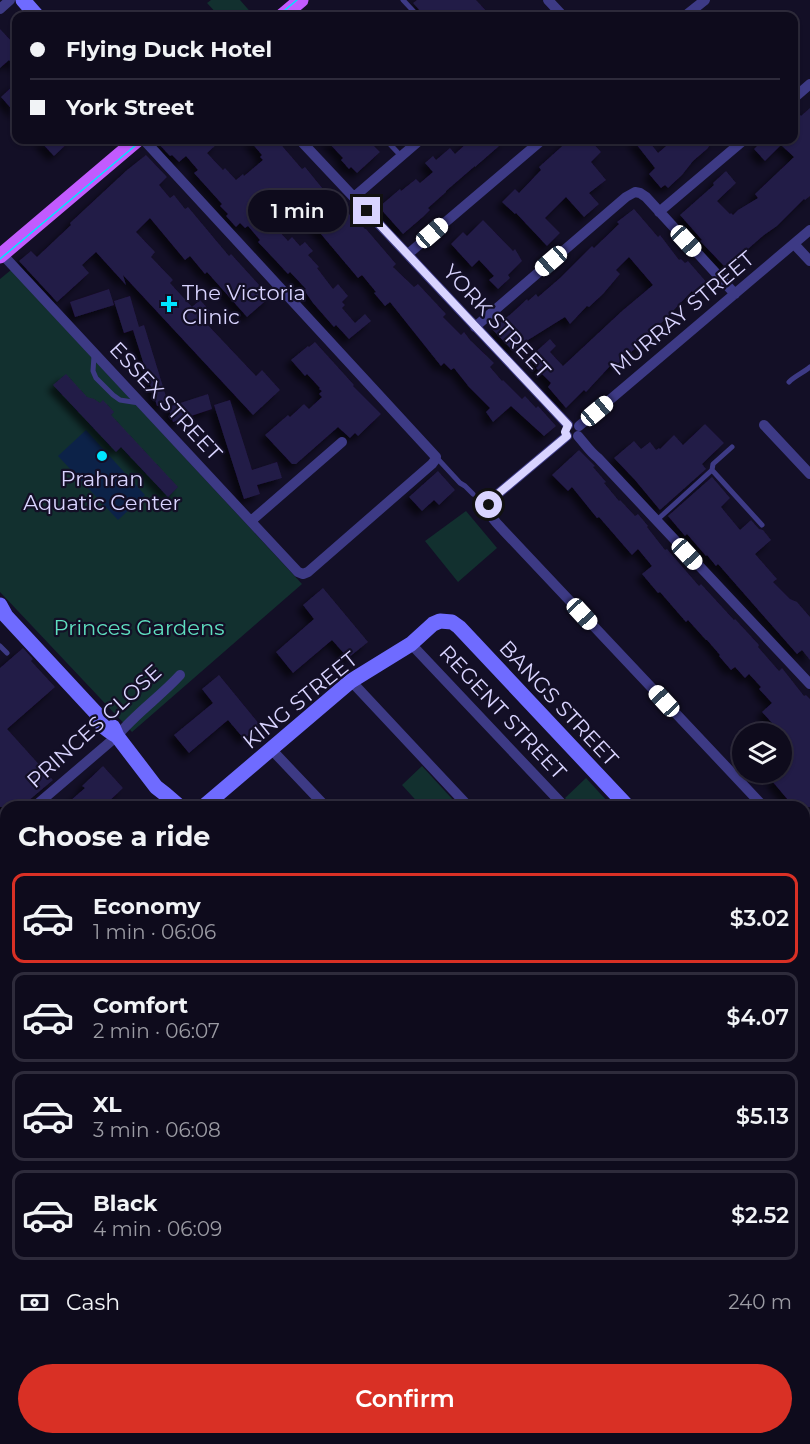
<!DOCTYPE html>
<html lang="en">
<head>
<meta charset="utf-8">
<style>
  body { margin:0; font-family:Montserrat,sans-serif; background:#171425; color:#f1f3f6; height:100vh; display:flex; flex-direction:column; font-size:22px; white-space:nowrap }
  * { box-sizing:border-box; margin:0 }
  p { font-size:20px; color:#9b9ba3 }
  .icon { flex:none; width:33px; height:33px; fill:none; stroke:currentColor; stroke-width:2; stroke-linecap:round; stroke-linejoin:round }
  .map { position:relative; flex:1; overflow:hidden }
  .drawer { position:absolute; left:0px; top:801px; width:810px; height:644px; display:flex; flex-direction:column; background:#0e0b1c; border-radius:18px 18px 0 0; box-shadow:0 2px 4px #0004,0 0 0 2px #2e2b3b }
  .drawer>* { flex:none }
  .top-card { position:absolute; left:12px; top:12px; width:786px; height:132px; border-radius:12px; box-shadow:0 2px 4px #0004,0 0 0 2px #2e2b3b; display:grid; align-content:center; height:132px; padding:0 18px; background:#0e0b1c }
  .tools { position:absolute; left:732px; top:723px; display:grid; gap:12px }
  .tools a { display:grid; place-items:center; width:60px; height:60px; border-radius:50%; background:#0e0b1c; box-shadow:0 2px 4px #0004,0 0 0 2px #2e2b3b; font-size:30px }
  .end { position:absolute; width:27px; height:27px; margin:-14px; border:8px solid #d9d4ff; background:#111; box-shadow:0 0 0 3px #111 }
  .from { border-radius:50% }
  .bubble { position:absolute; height:42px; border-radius:21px; background:#0e0b1c; box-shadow:0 2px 4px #0004,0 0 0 2px #2e2b3b; font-size:20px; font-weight:600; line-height:42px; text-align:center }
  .car { position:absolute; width:18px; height:36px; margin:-18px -9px; border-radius:8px; box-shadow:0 0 4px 2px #0007; background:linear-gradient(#fff 24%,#345 0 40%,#fff 0 76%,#345 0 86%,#fff 0) }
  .top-card b { display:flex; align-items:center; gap:21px; height:57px; font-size:22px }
  .top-card b+b { border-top:2px solid #2e2b3b }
  .top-card i { width:15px; height:15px; background:#f1f3f6 }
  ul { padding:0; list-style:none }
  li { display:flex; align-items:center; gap:18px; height:90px; margin:0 12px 9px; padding:0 6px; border:3px solid #2e2b3b; border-radius:12px }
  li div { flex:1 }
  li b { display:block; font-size:22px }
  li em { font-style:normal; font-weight:600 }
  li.on { border-color:#d93025 }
  li>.icon { width:54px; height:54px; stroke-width:1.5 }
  h2 { padding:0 18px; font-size:27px; line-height:72px }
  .pay { display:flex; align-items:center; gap:15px; height:66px; padding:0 18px; font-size:22px }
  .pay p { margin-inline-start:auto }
  .cta { display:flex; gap:12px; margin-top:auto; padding:12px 18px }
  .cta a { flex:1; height:69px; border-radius:36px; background:#d93025; color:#fff; font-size:24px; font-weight:600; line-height:69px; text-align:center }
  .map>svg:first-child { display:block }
  .green { fill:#12302f }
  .water { fill:#0c2248 }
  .building { fill:#241b47; filter:url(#shadow) }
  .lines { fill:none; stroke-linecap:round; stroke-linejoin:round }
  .lane { stroke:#3d3a85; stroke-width:5 }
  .street { stroke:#3d3a85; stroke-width:10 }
  .secondary { stroke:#6f6bff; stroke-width:15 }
  .primary { stroke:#c25bff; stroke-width:15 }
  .tram { stroke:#00e5ff; stroke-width:1.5 }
  .route { stroke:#d9d4ff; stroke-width:8 }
  .poi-dot { fill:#00e5ff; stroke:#130f26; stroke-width:2 }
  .labels { text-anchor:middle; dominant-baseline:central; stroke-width:4.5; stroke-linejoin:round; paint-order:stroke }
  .poi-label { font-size:21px; fill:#d9d4ff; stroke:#130f26; text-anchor:start }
  .street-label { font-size:21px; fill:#d9d4ff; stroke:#130f26 }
  .park-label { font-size:21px; fill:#5fe0c0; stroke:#130f26 }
</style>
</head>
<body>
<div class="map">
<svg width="810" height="1444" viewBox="0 0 810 1444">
  <defs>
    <filter id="shadow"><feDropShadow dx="-5.5" dy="5.5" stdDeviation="3" flood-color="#0009"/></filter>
  </defs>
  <rect width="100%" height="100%" fill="#130f26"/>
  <path class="green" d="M211 0H240L254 16H219L207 3Z
    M11 270 302 584 132 732 0 592V279Z
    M466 511 497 548 458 582 425 541Z
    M422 766 455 802 449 807H422L402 785Z
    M586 778 608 802 602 807H574L565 798Z"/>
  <path class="water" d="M86 430 145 495 118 520 58 456Z"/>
  <path class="building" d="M417 0H476L491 16H423L422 13 413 3Z
    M0 29 16 46V68L9 60 0 68Z
    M16 83V114L1 97Z
    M794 108 801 116 810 108V196L805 200 804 199 777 226 764 235 726 268 700 241 702 240 680 215 714 185 713 183 726 171 736 183 717 201 730 214 731 213 733 215 738 210 758 198 755 194 794 157 781 145 765 161 754 149 763 140H794Z
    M39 140H71L54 156Z
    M155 140H213L217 144 207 153 223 170 225 168 236 180 243 174 244 176 263 160 260 157 262 155 249 140H277L302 169 305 167 336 205 339 202 354 220 356 219 365 229H366L396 264 393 267 414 287 418 284 446 314 443 317 461 335 464 332 470 340 494 363 490 367 502 381 503 380 522 399 525 396 536 408 538 406 556 426 544 436 511 406 493 422 486 412 490 408 469 387 454 368 451 370 444 363 441 366 390 302 385 306 374 293 376 292 362 275 358 278 310 221 307 224 289 203 269 220 288 241 292 237 300 246 305 242 313 251 308 255 319 267 317 268 333 289 338 284 348 296 342 302 345 305 342 308 355 323 365 314 371 321 349 339 336 325 334 327 313 303 304 290 306 289 290 272 288 274 276 261 258 242 260 240 248 226 245 228 240 223 236 227 226 216 228 214 220 206 222 204 194 173 198 170 186 156 179 162 172 155 170 156Z
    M326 140H381L374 146 380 152 357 173 351 167 349 169 341 160 343 158Z
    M470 140H474L479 145 485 140H506L475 167V166L446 191V192L428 208 430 210 424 216 403 234 379 207 400 189 401 191 416 179 420 183 433 172 425 163 433 156 436 160 450 148 455 154Z
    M569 140H590L601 152 591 162 606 180 589 193 599 204 584 217 566 197 545 218 560 233 547 246 516 213 515 214 502 202 515 189 519 193 541 170 539 167Z
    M633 140H648L658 153 673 140H714L707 149 693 161 682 175 668 188 665 185 661 188 649 174 655 168Z
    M146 155 167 177 159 185 170 198 174 195 185 209 188 207 229 256 231 254 270 297 247 317 207 272 205 274 190 256 185 260 150 218 136 232 155 252 151 257 173 280 170 283 192 307 200 300 213 314 205 322 256 376 262 370 280 390 253 415 123 275 126 285 96 252 82 265 89 273 57 302 19 261 31 251 37 257 71 225 70 223 127 170Z
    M634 209 658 237 660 235 679 260 681 259 685 263 688 261 708 284 695 295 692 291 644 341 613 368 611 365 586 392 584 390 566 408 548 387 551 383 536 368 538 366 529 358 550 339 556 346 550 352 563 366 622 311 653 285 629 257 616 270 620 274 603 294 589 307 587 306 570 324 565 317 512 350 492 329 512 313 527 299 528 301 536 294 538 297 560 278 592 246 594 248 619 224 617 222Z
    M483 220 513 251 515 249 522 261 508 275 510 278 498 289 489 280 494 276 479 260 472 267 451 244 463 232 467 236Z
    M109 289 114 305 75 317 70 302Z
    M130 296 139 327 144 325 168 403 157 406 133 330 124 333 114 301Z
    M315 342 354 385 353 386 381 414 358 436 355 433 350 438 338 427 296 464H292L265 435 288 415 290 417 304 404 309 409 322 397 319 394 322 391 319 389 320 388 307 374 305 376 291 360 308 346 309 347Z
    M66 374 87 397 94 399 100 403 103 400 114 412 111 415 178 487 168 497 121 447 116 452 53 385Z
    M208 394 212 409 173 422 168 407Z
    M230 400 252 470 277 462 282 478 257 485 260 494 244 499 214 405Z
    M705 424 724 443 702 464 706 469 660 510 635 480 614 458 634 441 641 449 650 442 656 450 659 448 660 449 674 435 683 445Z
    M579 450 595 466 593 467 606 482 604 483 619 501 620 500 635 516 638 514 648 526 647 527 665 550 667 549 699 586 701 584 734 620 735 619 759 645 758 647 779 671 782 668 804 696 806 695 810 699V807H794L772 781 782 772V734H763L773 724 762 712 772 703 759 689 761 687 749 674 745 678 735 667 731 670 719 656 720 655 707 640H706L688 620 686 622 660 592 658 593 642 574 652 566 638 549 632 555 599 517 597 518 572 487 568 491 552 475Z
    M438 471 455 490 439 505 434 500 422 511 409 497Z
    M712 477 730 498 721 507 740 530 751 520 759 529 763 530 771 540 755 554 777 579 773 582 790 599 797 602 810 617V660L802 650 797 654 718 564 716 566 707 555 706 556 687 534 685 536 668 516Z
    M323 588 368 642 348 658 332 640 293 673 276 652 314 619 303 605Z
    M23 648 33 659 31 661 55 687 7 729 53 780 21 807H0V668Z
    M219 675 260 725 244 739 228 720 189 753 174 735 213 703 202 689Z
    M103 766 123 788 103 807 98 802 92 807H63L85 788 82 786Z"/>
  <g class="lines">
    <path class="lane" d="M403 0 418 16
      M386 140 401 156
      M94 356 93 371 96 378 113 395 120 400 139 403
      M789 382C795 376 803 373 810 367
      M437 458 460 483 465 486 473 494
      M712 470 713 464 732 447
      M657 520 712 470 762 525
      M0 646 7 653
      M127 805 129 807
      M804 1427 810 1424
      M448 1438 451 1441
      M652 1438 657 1444
      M779 1444 785 1438"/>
    <path class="street" d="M548 0 563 16
      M0 9 10 0
      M685 16 705 0
      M794 98 810 84
      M300 140 568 425
      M354 197 420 140
      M659 212 744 140
      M794 244 810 261
      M2 254 298 572 303 574 308 572 432 464 435 460 436 457 144 140
      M408 254 542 140
      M475 327 626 197 635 192 640 193 646 197 735 294
      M764 425 810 474
      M579 426 810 230
      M567 436 493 498C482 510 494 520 503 530L764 807
      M578 436C585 444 590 452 598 458L810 684
      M251 521 342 442
      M411 644 565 807
      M351 681 469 807
      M271 749 326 807
      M34 807 117 736C136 713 161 696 180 675
      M0 940 6 935
      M804 1006 810 1012
      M804 1101 810 1096
      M0 1115 6 1121
      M804 1204 810 1199
      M804 1331 810 1326
      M0 1379 6 1385
      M0 1408 6 1403
      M306 1444 312 1438
      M530 1444 537 1438
      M669 1444 676 1438"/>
    <path class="secondary" d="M23 0 37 16
      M0 605 6 616 96 713C99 725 107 730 117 736
      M113 727 117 736 156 787 165 794 180 807
      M203 807 351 681 411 644 433 624 440 621 452 622 459 627 628 807
      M0 841 6 848
      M0 1243 6 1251
      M548 1438 553 1444"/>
    <path class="primary" d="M282 16 301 0
      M0 256 137 140
      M804 835 810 830
      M89 1444 95 1438"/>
    <path class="tram" d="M278 16 297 0
      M0 259 142 140
      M804 832 810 826
      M0 845 6 852
      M552 1438 557 1444
      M93 1444 99 1438"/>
  </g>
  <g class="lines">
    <path class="route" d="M367 211 568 425 565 432 567 436 493 498 489 505"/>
  </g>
  <g class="poi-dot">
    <path d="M166 295h6v6h6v6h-6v6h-6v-6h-6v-6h6z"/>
    <circle cx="102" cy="456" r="6"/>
  </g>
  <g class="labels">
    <g class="poi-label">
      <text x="182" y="292">The Victoria<tspan x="182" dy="24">Clinic</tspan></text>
      <text x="102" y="478" text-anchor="middle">Prahran<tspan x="102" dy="24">Aquatic Center</tspan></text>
    </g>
    <g class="street-label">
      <text transform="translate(682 313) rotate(-40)">MURRAY STREET</text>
      <text transform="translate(497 321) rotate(47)">YORK STREET</text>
      <text transform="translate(166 401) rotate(47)">ESSEX STREET</text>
      <text transform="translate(300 700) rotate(-39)">KING STREET</text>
      <text transform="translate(559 703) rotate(47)">BANGS STREET</text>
      <text transform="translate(503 712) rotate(47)">REGENT STREET</text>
      <text transform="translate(94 726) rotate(-42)">PRINCES CLOSE</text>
    </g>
    <g class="park-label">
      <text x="139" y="627">Princes Gardens</text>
    </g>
  </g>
</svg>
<div class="tools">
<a><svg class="icon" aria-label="layers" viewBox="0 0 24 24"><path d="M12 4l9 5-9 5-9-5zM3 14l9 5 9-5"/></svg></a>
</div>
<i class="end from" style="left:489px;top:505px"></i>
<i class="end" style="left:367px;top:211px"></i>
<div class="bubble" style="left:248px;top:190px;width:99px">1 min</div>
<i class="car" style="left:432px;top:233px;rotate:49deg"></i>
<i class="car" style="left:686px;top:241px;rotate:137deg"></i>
<i class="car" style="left:551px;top:261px;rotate:229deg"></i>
<i class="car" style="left:597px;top:411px;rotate:50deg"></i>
<i class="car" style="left:687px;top:554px;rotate:137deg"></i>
<i class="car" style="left:582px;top:614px;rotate:137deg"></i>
<i class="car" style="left:664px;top:701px;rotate:317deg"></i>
<div class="top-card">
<b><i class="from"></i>Flying Duck Hotel</b>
<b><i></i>York Street</b>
</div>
<section class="drawer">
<h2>Choose a ride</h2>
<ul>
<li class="on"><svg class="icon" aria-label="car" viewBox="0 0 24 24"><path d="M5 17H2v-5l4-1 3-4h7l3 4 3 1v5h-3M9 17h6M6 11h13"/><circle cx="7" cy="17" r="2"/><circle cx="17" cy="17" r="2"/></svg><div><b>Economy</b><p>1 min · 06:06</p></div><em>$3.02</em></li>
<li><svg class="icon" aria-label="car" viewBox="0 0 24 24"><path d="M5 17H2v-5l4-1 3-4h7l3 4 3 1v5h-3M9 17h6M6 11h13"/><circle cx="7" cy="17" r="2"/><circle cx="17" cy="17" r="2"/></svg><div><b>Comfort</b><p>2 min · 06:07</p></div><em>$4.07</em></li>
<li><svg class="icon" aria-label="car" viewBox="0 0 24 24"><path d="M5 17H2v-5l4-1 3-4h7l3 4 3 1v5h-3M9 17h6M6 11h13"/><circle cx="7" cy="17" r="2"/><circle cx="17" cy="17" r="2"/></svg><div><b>XL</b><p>3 min · 06:08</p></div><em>$5.13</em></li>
<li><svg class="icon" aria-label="car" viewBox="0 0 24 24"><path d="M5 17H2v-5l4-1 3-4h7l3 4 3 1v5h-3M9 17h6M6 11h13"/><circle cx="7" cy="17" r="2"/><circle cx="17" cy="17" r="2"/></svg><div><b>Black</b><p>4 min · 06:09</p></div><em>$2.52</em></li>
</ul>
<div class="pay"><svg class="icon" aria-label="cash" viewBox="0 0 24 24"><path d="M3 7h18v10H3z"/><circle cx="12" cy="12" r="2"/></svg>Cash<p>240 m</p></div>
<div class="cta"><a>Confirm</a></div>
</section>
</div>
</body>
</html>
